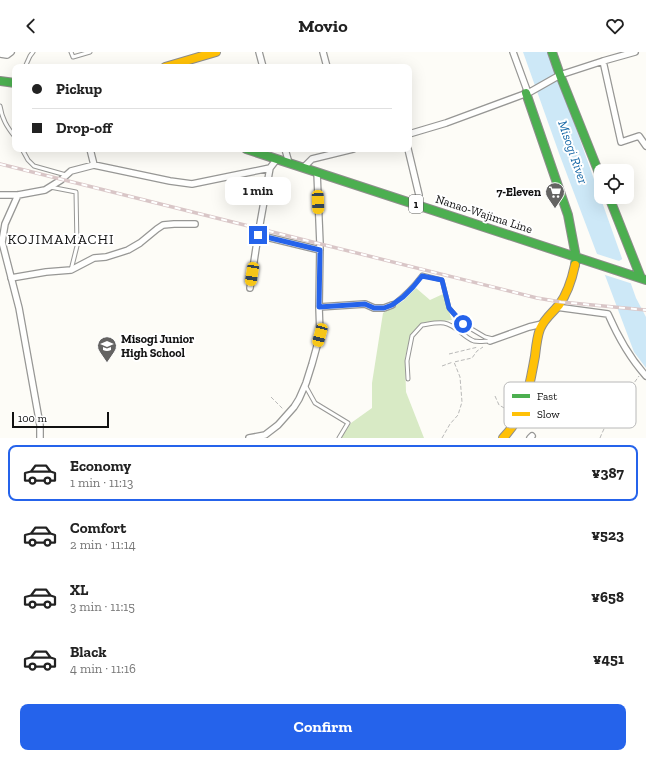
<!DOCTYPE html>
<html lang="en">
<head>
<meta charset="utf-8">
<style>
  body { margin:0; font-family:"Zilla Slab",serif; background:#f2f2f2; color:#222; height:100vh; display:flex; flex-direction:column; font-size:15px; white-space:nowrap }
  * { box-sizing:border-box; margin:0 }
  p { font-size:13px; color:#767676 }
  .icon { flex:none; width:22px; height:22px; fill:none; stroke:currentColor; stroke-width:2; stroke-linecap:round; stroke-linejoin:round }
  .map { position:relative; height:386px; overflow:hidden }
  .side { display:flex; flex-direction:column; background:#fff; flex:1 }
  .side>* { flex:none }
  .guide { position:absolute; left:12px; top:12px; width:400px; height:88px; border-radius:8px; box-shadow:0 4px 16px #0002; display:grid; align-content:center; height:88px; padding:0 20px; background:#fff }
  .fabs { position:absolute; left:594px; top:112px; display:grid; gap:8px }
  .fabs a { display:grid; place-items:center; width:40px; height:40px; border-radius:8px; background:#fff; box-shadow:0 4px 16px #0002; font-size:20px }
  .scale { position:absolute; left:12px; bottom:10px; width:97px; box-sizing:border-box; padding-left:4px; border:2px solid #111; border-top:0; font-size:11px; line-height:14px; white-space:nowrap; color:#111; -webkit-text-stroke:3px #fff; paint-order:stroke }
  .end { position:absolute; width:18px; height:18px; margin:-9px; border:5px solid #2563eb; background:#fff; box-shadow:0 0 0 2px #fff }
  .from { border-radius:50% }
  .bubble { position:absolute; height:28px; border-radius:8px; background:#fff; box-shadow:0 4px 16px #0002; font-size:13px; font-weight:700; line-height:28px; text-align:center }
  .car { position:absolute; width:12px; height:24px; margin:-12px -6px; border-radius:5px; box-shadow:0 0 3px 1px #0007; background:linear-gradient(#f5c518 24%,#345 0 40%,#f5c518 0 76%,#345 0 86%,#f5c518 0) }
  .guide b { display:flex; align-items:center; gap:14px; height:38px; font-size:15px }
  .guide b+b { border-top:1px solid #e0e0e0 }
  .guide i { width:10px; height:10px; background:#222 }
  ul { padding:7px 0 0; list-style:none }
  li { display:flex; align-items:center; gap:12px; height:56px; margin:0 8px 6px; padding:0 12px; border:2px solid transparent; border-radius:8px }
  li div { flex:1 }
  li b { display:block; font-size:15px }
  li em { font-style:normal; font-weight:700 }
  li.current { border-color:#2563eb }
  li>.icon { width:36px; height:36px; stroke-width:1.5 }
  .cta { display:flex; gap:8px; margin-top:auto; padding:8px 20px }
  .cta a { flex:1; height:46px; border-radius:8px; background:#2563eb; color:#fff; font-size:16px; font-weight:700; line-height:46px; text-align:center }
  header { display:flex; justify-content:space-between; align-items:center; height:52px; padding:0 20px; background:#fff; font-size:18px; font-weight:700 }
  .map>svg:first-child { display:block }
  .forest { fill:#d8eac5 }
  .water { fill:#cde8f7 }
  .pier { fill:#fdfcf7 }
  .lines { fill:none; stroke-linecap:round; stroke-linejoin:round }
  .lane-casing { stroke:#979795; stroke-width:5 }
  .street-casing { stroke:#979795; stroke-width:8 }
  .fast-casing { stroke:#8e8d8b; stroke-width:10 }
  .slow-casing { stroke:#8e8d8b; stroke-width:10 }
  .path { stroke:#b9b9b8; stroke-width:1; stroke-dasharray:4 2; stroke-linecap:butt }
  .lane { stroke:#fffffe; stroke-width:3 }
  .street { stroke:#fffffe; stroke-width:5.5 }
  .fast { stroke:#4caf50; stroke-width:8 }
  .slow { stroke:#ffc107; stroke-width:8 }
  .rail-casing { stroke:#d9c6c7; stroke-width:3.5 }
  .rail { stroke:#fff; stroke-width:2; stroke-dasharray:6; stroke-linecap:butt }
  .route { stroke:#2563eb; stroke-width:5 }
  .labels { text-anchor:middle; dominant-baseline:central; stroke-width:4; stroke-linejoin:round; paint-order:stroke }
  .shield { fill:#fff; stroke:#585858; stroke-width:1 }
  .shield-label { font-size:11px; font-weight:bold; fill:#111 }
  .poi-label { font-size:12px; font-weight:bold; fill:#111; stroke:#fff; text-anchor:end }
  .street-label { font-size:12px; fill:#111; stroke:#fff }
  .water-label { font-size:13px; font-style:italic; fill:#1768a6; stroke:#fff }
  .quarter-label { font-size:14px; letter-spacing:1px; fill:#111; stroke:#fff }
  .key { fill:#fff; stroke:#b8b8b8; stroke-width:1 }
  .key-label { font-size:11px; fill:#111 }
</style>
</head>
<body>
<header><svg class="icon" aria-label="back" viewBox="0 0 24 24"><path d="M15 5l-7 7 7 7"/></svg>Movio<svg class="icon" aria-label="heart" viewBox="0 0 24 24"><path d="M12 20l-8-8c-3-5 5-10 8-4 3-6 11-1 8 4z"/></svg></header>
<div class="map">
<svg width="646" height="386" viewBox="0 0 646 386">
  <rect width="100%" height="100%" fill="#fdfcf7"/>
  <path class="forest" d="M416 236 430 248 443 242 452 268 422 271 411 282 405 306 406 340 424 386H341L351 371 372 356V331L383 261 403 249Z"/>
  <path class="water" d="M523 0H549L636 246 646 265V316L634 300 560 104Z"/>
  <path class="pier" d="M594 201 619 209 624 206 633 232 602 222Z"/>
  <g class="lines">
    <g class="lane-casing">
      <path id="lane" d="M71 0 73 5 90 0
        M25 15 30 4 33 0
        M0 54C2 67 7 75 15 85
        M22 97 28 108 34 114 66 123
        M50 135 76 140 77 194 71 218
        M392 253C404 244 413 235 422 223L442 228 449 256 463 272 485 285 493 287
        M408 327 407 309 412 284 422 273C429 272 437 270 444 271 456 273 463 285 474 289 479 290 485 289 490 289
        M305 333 315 351 348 371 339 386"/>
    </g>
    <g class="street-casing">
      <path id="street" d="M259 0 263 15
        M323 0 327 15
        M513 0 528 41
        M0 2 7 3 11 0
        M603 9 621 90 639 84 646 94
        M409 82 446 71 530 40 560 23 603 9 635 0
        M90 97 94 113
        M285 97 289 111
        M408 97 419 143 416 152
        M303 116 312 107 353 97
        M0 143H18L45 138 61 128 71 119 94 113 170 129 192 132 270 116 277 107
        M18 143 5 172 2 190 19 256 40 373V386
        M260 172 270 116
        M11 226 46 220 71 218 94 206 106 205 128 198 140 191 157 177 163 173 174 172H195
        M250 236 258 183 320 198
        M319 255 365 252 374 256H384L392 253
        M556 255 608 262C618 285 629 305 646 324
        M490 289 529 275 542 272
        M249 386 265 383 278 373 294 355 299 347 306 331 312 312 320 283 319 255 320 192 317 120
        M530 386 532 384"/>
    </g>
    <g class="fast-casing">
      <path id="fast" d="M552 0 560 23 601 126
        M0 29 15 31
        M526 41 568 163 576 205 575 213
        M246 97 646 228
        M609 145 641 226"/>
    </g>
    <g class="slow-casing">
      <path id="slow" d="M165 15 216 0
        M503 386C526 362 529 336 535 304 536 295 537 285 540 277 544 267 552 261 559 253 568 241 572 227 575 213"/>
    </g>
    <path class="path" d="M449 302 478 295
      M442 314 453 310
      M495 344 499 353 513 361
      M271 345 283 357
      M442 386 450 372 458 363 462 350 460 325 454 310 472 306 477 299 483 295
      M600 386C609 363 625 344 639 324"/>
    <use href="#lane" class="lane"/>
    <use href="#street" class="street"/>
    <use href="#fast" class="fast"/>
    <use href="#slow" class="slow"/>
    <g class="rail-casing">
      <path id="rail" d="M0 112 537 246 561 250 646 258"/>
    </g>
    <use href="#rail" class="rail"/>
  </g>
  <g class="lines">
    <path class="route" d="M258 183 320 198 319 255 365 252 374 256H384L392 253 403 245 413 235 422 224 442 228 449 256 463 272"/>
  </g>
  <defs>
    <g id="supermarket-pin" transform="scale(1)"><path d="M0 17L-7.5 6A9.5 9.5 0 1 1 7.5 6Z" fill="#646362" stroke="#fff"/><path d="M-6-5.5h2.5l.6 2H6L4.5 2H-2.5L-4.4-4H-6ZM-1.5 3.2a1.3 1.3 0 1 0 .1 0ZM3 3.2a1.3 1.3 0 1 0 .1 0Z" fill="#fff"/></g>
    <g id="school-pin" transform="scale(1)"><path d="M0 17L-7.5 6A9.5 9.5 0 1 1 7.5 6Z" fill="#646362" stroke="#fff"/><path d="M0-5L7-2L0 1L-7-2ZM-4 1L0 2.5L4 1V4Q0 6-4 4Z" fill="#fff"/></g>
  </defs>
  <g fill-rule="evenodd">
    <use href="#supermarket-pin" x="555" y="140"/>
    <use href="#school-pin" x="107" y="294"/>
  </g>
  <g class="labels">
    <rect class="shield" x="409" y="143" width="14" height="18" rx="3"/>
    <g class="shield-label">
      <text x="416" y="152">1</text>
    </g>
    <g class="poi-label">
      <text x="541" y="140">7-Eleven</text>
      <text x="121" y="287" text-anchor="start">Misogi Junior<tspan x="121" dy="14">High School</tspan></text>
    </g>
    <g class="street-label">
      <text transform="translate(484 162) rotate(18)">Nanao-Wajima Line</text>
    </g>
    <g class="water-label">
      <text transform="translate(573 100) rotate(71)">Misogi River</text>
    </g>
    <g class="quarter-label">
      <text x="61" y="187">KOJIMAMACHI</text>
    </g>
  </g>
  <rect x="504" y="330" width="132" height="46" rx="6" class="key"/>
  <rect x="512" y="342" width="18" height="4" fill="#4caf50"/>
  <rect x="512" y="360" width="18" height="4" fill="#ffc107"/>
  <g class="key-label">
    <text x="537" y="348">Fast</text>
    <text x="537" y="366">Slow</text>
  </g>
</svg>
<div class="fabs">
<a><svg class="icon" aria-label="locate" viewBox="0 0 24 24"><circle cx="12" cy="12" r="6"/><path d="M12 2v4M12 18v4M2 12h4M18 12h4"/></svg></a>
</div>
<div class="scale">100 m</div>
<i class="end from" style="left:463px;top:272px"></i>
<i class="end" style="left:258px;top:183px"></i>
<div class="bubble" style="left:225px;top:125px;width:66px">1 min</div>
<i class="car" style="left:318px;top:150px;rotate:178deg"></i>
<i class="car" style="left:252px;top:222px;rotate:189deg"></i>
<i class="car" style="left:320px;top:283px;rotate:195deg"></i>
<div class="guide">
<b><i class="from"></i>Pickup</b>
<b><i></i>Drop-off</b>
</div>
</div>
<section class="side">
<ul>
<li class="current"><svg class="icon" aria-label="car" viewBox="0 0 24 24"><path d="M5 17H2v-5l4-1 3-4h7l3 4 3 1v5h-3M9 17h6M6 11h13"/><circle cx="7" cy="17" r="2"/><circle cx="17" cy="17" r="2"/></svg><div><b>Economy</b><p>1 min · 11:13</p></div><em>¥387</em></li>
<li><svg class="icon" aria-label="car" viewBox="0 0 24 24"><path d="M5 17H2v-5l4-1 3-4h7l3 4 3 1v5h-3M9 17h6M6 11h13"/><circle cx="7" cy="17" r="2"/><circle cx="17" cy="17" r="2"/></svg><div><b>Comfort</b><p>2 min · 11:14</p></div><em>¥523</em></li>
<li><svg class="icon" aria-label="car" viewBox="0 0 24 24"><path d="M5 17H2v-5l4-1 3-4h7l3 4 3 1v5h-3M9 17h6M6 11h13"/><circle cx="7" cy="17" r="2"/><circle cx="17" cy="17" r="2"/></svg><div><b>XL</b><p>3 min · 11:15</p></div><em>¥658</em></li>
<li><svg class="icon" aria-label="car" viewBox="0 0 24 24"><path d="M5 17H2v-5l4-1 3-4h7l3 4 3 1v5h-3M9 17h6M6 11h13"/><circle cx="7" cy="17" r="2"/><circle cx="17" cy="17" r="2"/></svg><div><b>Black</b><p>4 min · 11:16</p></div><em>¥451</em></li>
</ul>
<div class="cta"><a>Confirm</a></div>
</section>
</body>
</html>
